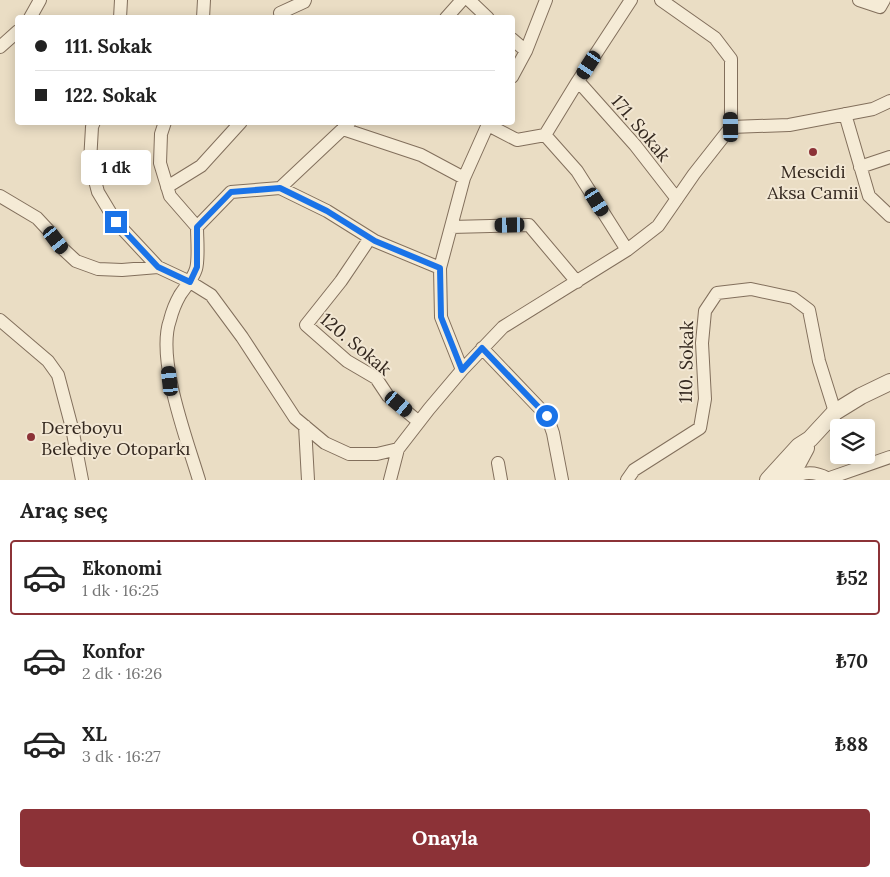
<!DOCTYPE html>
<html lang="tr">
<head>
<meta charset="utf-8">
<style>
  body { margin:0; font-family:Lora,serif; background:#f6f6f6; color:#222; height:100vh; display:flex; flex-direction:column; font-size:19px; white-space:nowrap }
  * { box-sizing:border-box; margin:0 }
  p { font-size:16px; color:#767676 }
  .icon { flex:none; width:28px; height:28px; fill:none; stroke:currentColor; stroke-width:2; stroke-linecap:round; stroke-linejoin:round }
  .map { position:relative; height:480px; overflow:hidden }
  .drawer { display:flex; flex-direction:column; background:#fff; flex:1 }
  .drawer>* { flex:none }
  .guide { position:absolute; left:15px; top:15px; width:500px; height:110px; border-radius:5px; box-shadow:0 2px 12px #0003; display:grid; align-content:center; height:110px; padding:0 20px; background:#fff }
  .fabs { position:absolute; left:830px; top:419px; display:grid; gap:10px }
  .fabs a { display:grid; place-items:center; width:45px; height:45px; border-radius:5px; background:#fff; box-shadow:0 2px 12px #0003; font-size:25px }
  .end { position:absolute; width:22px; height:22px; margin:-11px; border:6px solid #1a73e8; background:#fff; box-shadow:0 0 0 2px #fff }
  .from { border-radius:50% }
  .bubble { position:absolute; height:35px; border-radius:5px; background:#fff; box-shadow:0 2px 12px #0003; font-size:16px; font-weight:800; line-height:35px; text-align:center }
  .car { position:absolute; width:15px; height:30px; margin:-15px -8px; border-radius:6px; box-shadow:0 0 4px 1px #0007; background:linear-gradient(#222 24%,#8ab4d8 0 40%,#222 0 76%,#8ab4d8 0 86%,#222 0) }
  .guide b { display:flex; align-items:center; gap:18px; height:48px; font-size:19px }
  .guide b+b { border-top:1px solid #e0e0e0 }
  .guide i { width:12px; height:12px; background:#222 }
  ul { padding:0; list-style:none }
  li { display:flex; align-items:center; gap:15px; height:75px; margin:0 10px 8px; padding:0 10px; border:2px solid transparent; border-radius:5px }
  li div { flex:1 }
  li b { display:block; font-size:19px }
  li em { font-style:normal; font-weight:800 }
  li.current { border-color:#8c3237 }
  li>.icon { width:45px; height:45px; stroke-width:1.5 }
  h2 { padding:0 20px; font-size:22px; line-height:60px }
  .cta { display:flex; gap:10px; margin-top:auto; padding:10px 20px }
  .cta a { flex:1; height:58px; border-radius:5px; background:#8c3237; color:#fff; font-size:20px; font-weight:800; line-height:58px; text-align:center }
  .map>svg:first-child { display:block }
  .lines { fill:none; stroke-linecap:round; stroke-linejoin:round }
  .minor-casing { stroke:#826f5c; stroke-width:14 }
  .tertiary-casing { stroke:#826f5c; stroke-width:18 }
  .minor { stroke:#f5ebd6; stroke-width:12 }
  .tertiary { stroke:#f5ebd6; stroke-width:16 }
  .route { stroke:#1a73e8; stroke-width:6 }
  .poi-dot { fill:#8c3237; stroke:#f2e7d3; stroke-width:2 }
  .labels { text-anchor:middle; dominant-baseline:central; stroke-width:4; stroke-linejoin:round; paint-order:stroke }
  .street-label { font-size:18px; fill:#34281f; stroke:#f2e7d3 }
  .poi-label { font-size:18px; fill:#34281f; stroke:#f2e7d3 }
</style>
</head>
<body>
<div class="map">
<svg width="890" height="480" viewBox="0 0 890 480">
  <rect width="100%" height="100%" fill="#eaddc4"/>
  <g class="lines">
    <g class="minor-casing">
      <path id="minor" d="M469 0 488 18
        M661 0 715 38 731 59V127
        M859 0 880 7 884 0
        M280 13 304 2 305 0
        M30 18 40 0
        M120 18 121 0
        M203 18 204 0
        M446 18 462 0
        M512 39 526 51
        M0 47 18 31
        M512 77 526 51 546 0
        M578 81 635 145 677 199
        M845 114 869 196 890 216
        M94 122 92 127 90 162 98 192 116 222 158 267
        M165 122 161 134 160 163 170 196 197 227
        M346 122 343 129 421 155 464 178
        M488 125 517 140 545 135 578 81 631 0
        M545 135 577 171 627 250
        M860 167 890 157
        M167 187 201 166 241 122
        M280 188 349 123
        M0 196 37 218 50 232 63 249 76 261 98 269 122 270 158 267 190 282 211 295 242 337 295 418 325 443 349 454H377L398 449 429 409 462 370 503 327 627 250 658 226 694 174 731 127 789 125 873 109 890 101
        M451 227 529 225 577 282
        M370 238 341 281 306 325 347 361 376 378 388 396 419 422
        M0 320 48 361 58 375 72 428 82 480
        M482 348 547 416 553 433 562 480
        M462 370 441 317 440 268 464 178 489 122
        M305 426 308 480
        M498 463 501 480
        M199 480C187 440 156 359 170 320 172 312 176 302 180 295 186 286 193 279 196 269 199 259 197 238 197 227L231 192 280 188 327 211 375 241 440 268
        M390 480 398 449
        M627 480 634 470 700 428 705 399 702 343 705 311 717 293 751 289 793 298 809 310 819 361 835 412
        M790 480C803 471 814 471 827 478
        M824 480 890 457"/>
    </g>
    <g class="tertiary-casing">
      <path id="tertiary" d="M768 480 799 446 810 439 835 412 861 396 890 382
        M787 480 798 463 806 448"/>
    </g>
    <use href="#minor" class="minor"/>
    <use href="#tertiary" class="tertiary"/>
  </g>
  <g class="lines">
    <path class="route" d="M116 222 158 267 190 282 197 267V227L231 192 280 188 327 211 375 241 440 268 441 317 462 370 482 348 547 416"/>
  </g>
  <g class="poi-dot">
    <circle cx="813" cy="152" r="5"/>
    <circle cx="31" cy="437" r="5"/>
  </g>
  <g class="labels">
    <g class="street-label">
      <text transform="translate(641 128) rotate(50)">171. Sokak</text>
      <text transform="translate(356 344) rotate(40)">120. Sokak</text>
      <text transform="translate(686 362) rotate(-89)">110. Sokak</text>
    </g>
    <g class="poi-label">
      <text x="813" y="171">Mescidi<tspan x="813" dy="21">Aksa Camii</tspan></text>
      <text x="41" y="427" text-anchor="start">Dereboyu<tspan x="41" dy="21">Belediye Otoparkı</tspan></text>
    </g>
  </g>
</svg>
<div class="fabs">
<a><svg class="icon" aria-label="layers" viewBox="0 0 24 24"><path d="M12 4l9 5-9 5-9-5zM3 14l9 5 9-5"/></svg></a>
</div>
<i class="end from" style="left:547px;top:416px"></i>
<i class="end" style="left:116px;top:222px"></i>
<div class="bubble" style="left:81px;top:150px;width:70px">1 dk</div>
<i class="car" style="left:589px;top:65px;rotate:213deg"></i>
<i class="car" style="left:731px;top:127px;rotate:359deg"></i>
<i class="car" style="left:597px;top:202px;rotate:148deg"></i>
<i class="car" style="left:510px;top:225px;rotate:269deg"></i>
<i class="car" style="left:56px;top:240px;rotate:143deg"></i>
<i class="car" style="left:170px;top:381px;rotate:354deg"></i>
<i class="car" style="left:399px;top:404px;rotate:130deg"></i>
<div class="guide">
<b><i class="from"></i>111. Sokak</b>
<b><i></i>122. Sokak</b>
</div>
</div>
<section class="drawer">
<h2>Araç seç</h2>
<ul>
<li class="current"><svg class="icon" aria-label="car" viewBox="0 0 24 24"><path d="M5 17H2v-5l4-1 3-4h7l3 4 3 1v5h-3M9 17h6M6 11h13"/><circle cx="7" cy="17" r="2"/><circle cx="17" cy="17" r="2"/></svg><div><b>Ekonomi</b><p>1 dk · 16:25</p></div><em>₺52</em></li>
<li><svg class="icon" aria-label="car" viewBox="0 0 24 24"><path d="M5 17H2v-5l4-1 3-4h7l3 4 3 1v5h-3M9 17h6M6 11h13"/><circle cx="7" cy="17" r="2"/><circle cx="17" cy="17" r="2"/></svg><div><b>Konfor</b><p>2 dk · 16:26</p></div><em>₺70</em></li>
<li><svg class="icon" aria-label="car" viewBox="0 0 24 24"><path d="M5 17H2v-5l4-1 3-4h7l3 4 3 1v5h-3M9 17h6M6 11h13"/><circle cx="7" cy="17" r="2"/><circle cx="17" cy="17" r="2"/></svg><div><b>XL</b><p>3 dk · 16:27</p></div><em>₺88</em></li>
</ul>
<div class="cta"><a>Onayla</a></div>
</section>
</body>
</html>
